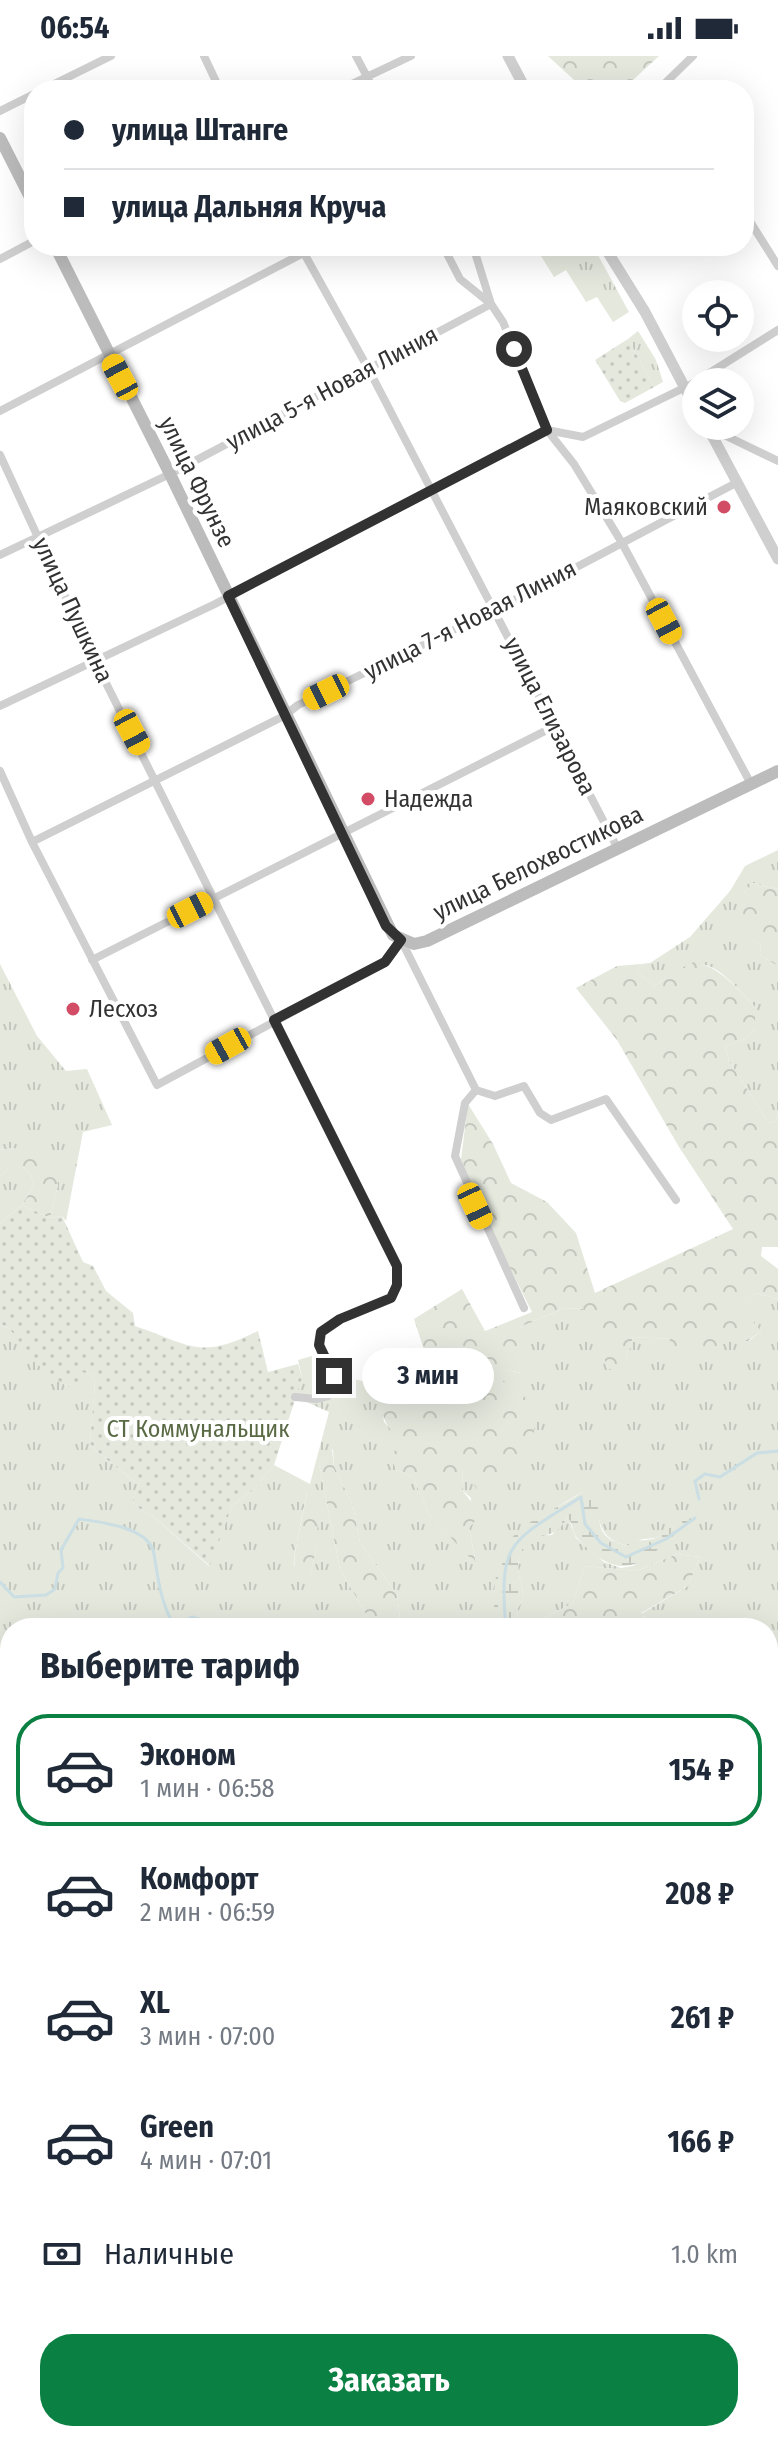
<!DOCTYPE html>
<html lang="ru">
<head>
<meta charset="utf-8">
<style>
  body { margin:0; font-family:"Fira Sans Condensed",sans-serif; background:#f6f6f7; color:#1f2937; height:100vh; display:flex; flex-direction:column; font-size:30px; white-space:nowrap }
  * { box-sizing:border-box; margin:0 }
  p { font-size:26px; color:#747a83 }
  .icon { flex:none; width:44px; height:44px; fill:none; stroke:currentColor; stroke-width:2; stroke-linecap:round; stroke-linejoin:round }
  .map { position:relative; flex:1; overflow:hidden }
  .drawer { position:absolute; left:0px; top:1562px; width:778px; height:824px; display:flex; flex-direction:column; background:#fff; border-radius:32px 32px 0 0; box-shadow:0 8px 32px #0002 }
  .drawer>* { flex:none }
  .guide { position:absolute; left:24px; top:24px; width:730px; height:176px; border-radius:32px; box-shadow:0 8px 32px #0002; display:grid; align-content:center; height:176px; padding:0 40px; background:#fff }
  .controls { position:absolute; left:682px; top:224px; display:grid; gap:16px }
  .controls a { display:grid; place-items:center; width:72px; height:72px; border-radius:50%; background:#fff; box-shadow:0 8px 32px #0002; font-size:40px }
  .end { position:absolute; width:36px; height:36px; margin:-18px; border:10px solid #323232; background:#fff; box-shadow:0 0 0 4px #fff }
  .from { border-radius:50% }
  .bubble { position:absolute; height:56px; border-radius:28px; background:#fff; box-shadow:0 8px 32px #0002; font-size:26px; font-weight:700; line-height:56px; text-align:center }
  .car { position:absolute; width:24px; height:48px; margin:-24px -12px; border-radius:10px; box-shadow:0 0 6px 2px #0007; background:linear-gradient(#f5c518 24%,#345 0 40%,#f5c518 0 76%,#345 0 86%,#f5c518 0) }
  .guide b { display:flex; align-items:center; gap:28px; height:76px; font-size:30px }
  .guide b+b { border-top:2px solid #e0e1e3 }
  .guide i { width:20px; height:20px; background:#1f2937 }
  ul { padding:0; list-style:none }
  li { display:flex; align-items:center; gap:24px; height:112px; margin:0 16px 12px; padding:0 24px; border:4px solid transparent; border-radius:32px }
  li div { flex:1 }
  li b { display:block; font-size:30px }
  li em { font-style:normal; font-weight:700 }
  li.current { border-color:#0b8043 }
  li>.icon { width:72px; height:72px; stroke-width:1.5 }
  h2 { padding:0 40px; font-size:36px; line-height:96px }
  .pay { display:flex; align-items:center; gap:20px; height:88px; padding:0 40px; font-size:30px }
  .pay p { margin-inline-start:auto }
  .cta { display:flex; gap:16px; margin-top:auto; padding:16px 40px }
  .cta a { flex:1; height:92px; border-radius:32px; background:#0b8043; color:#fff; font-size:32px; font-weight:700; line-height:92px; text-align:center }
  .status { display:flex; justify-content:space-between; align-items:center; height:56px; padding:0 40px; background:#fff; direction:ltr }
  .status svg { height:22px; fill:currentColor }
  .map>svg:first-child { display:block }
  .grass { fill:url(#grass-tufts); fill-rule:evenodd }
  .forest { fill:url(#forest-crowns) }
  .wetland { fill:url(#wetland-marsh) }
  .park { fill:url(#park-dots) }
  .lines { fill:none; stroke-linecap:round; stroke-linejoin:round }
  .stream { stroke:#cadee4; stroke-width:3 }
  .minor { stroke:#cfcfcf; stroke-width:8 }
  .tertiary { stroke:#cfcfcf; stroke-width:11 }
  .secondary { stroke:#bcbcbc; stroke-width:12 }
  .route { stroke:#323232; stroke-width:10 }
  .poi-dot { fill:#d24c65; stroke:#fff; stroke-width:3 }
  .labels { text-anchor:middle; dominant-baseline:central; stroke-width:8; stroke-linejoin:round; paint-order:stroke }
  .street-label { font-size:24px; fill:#323232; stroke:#fff }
  .poi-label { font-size:24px; fill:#323232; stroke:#fff; text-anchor:start }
  .park-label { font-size:24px; fill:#5a6a44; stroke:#fff }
</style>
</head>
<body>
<div class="status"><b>06:54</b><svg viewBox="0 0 49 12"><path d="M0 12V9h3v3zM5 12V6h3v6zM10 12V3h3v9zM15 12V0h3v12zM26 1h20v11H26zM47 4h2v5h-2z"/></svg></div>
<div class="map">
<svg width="778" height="2386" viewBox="0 0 778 2386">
  <defs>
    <pattern id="grass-tufts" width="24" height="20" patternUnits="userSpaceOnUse" patternTransform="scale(2)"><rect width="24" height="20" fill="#e4e8dd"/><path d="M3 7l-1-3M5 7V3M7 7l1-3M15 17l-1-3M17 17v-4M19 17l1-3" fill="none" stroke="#c4c7be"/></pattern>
    <pattern id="forest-crowns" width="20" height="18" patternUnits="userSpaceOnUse" patternTransform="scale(2)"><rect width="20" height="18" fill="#e4e8dd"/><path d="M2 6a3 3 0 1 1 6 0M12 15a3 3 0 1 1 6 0" fill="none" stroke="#c4c7be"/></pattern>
    <pattern id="wetland-marsh" width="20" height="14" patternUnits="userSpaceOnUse" patternTransform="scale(2)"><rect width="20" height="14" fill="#e4e8dd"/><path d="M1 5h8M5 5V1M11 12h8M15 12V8" fill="none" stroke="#c4c7be"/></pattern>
    <pattern id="park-dots" width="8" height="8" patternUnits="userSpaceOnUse" patternTransform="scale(2)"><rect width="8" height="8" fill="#e4e8dd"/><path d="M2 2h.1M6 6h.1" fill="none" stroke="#c4c7be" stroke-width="1.8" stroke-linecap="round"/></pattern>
  </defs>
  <rect width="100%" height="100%" fill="#fff"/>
  <path class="grass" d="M522 190H577L581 197 593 190 629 256 613 266 597 241 586 246 566 214 554 221 536 192 526 197Z
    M638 275 656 304 663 326 654 331 628 283Z
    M778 794V833L753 827 743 838V880L761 888 760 899 778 910V1056L776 1065 769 1067 729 1005 725 990 743 984 755 973V951C718 912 704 889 655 930L637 916 641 908 650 907 690 881 730 835 745 810Z
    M0 908 37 980 66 1015 87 1013 112 1069 83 1076 66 1165 62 1160 50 1162 58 1129 13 1092 0 1094Z
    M10 1111H23L30 1117 34 1129 22 1149 0 1167V1121Z
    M756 1237 778 1243V1673L768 1677V1572H688L687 1563 652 1567 641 1558 688 1530 700 1501 677 1498 637 1515 585 1510 573 1547 539 1565 535 1572H518L517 1554 524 1541C519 1513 510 1506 534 1480L552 1479 568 1461 576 1482 604 1506 621 1512 633 1510 693 1463 656 1482 643 1483 627 1490C600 1482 598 1469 598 1443L582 1436 536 1464 494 1535 497 1572H401L397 1538 360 1487 353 1450 334 1410 333 1393 319 1408 340 1513 374 1572H10V1643L0 1623V1268L16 1277 26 1295 66 1330 82 1316 92 1319 95 1326 90 1387 95 1394 139 1429 133 1442 134 1449 155 1462 209 1510 232 1450 253 1434 274 1409 310 1428 329 1356 295 1341 302 1322 298 1304 326 1296 337 1319 379 1329 384 1366 409 1392 388 1397 397 1414 413 1421 430 1460 476 1507 469 1472 471 1442 462 1434 463 1409 481 1439 495 1318 508 1314 520 1317V1271L565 1252 584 1253 608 1312 626 1304 633 1281 671 1283 669 1292 674 1299 726 1285H749L761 1275 731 1258ZM307 1437 317 1490 309 1523C304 1519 297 1514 294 1509 292 1504 305 1447 307 1437Z
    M0 1648 10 1668V1775L0 1787Z
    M768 2373 774 2375 778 2386H705L704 2376H768Z
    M565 2376H675L672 2380 675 2386H565Z"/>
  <path class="forest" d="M548 0H659L622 34H605L597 29 585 34Z
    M753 827 778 833V910L760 899 761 888 743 881V838Z
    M694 906C721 911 737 933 755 951V973L743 984 725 990 729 1005 769 1067 776 1065 778 1056V1191H762L761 1200 778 1213V1243L756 1237 732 1258 750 1262 761 1275 748 1285H726L708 1299H675L666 1310 662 1297 669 1292 670 1283 633 1281 626 1304 615 1316 608 1312 583 1253 565 1252 520 1271 521 1317 508 1314 496 1319 534 1348V1394L514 1416 481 1440 463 1411 462 1434 481 1458 469 1472 476 1508 430 1460 413 1421 397 1414 387 1397 408 1391C387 1376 378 1356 379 1329L427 1303 414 1263 462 1233 485 1275 532 1256 485 1162 461 1103 468 1048 493 1088 511 1127 547 1146 576 1177 595 1237 733 1173 679 1091 617 984 576 932 617 910 641 908 637 916 655 930 672 916Z
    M13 1092 41 1097 54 1108 58 1129 50 1162 22 1149 34 1129 30 1117 23 1111H10L0 1121V1094Z
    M332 1393 334 1410 353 1450 360 1487 397 1538 401 1572H374L340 1513 319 1408Z
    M307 1437 318 1443 317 1490 309 1524C305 1520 297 1515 295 1511 291 1505 305 1450 307 1437Z
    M677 1498 700 1501 688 1530 641 1557 653 1572H535L539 1565 573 1547 585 1510 637 1515Z
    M774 2266 778 2271V2385L774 2375 768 2373V2294Z"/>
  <path class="wetland" d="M582 1436 597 1437C603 1466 590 1479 627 1490 636 1483 643 1485 653 1483 670 1478 666 1465 695 1462 651 1494 631 1540 578 1483 572 1477 574 1468 567 1461 560 1477 550 1479 534 1481 510 1506 519 1513 524 1541L517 1554 518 1572H497C490 1541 494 1493 522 1472 540 1458 563 1450 582 1436Z"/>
  <path class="park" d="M628 283 654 331 625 347 620 345 595 304Z
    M22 1149 50 1162 62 1160 83 1206 93 1210 106 1235 133 1257 135 1270C193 1290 199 1304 258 1275L268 1316 298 1308 302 1322 274 1409 253 1434 232 1450 210 1510 155 1462 134 1449 133 1442 139 1429 95 1394 90 1387 95 1326 92 1319 82 1316 75 1333C57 1327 36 1309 25 1294 16 1281 15 1275 0 1268V1167Z
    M778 1690V2271L774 2267 768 2294V1693Z
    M10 1775V2376H565V2386H0V1787Z"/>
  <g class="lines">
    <path class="stream" d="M699 1443 695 1425 705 1418 720 1421 757 1397 778 1395
      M0 1526 14 1541 46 1539 55 1533 58 1517 63 1512 61 1494 79 1463C100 1466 150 1471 154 1498 158 1522 160 1542 171 1564L180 1567 192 1561 206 1565 215 1572
      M506 1572C498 1484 511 1486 581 1441L585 1468 601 1487 626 1501 666 1483 695 1462"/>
    <path class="minor" d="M204 0 220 34
      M356 0 374 34
      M42 34 111 0
      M339 34 411 0
      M658 34 693 0
      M0 55 34 38
      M744 156 778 210
      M300 190 369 314 618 793
      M443 190 460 223 491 248 503 266 547 374 574 408 622 487 751 728
      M0 203 34 185
      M0 355 317 190
      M710 376 720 377 778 405
      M0 399 95 605 397 1210V1229L391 1242 340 1263 321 1276 320 1295 334 1320 328 1340 316 1343 295 1341
      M0 499 170 418 491 248 473 190
      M0 650 215 548 547 374 583 381 692 328 778 274
      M0 715 32 786 157 1029 387 905 401 884
      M32 786 284 660 298 649 495 554 736 427
      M401 884 476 1034 495 1040 524 1030 540 1057 551 1064 606 1043 676 1144
      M92 904 555 670
      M476 1034 465 1047 455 1100 524 1252
      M0 1633 10 1651
      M768 1685 778 1681
      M165 2386V2376"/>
    <path class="tertiary" d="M508 0 526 34
      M604 190 645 256 696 353
      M707 370 778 503"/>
    <path class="secondary" d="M0 82 34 149
      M55 190 170 418 393 879 414 888 427 885 778 715"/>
  </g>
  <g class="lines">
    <path class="route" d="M334 1320 319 1289 321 1276 340 1263 391 1242 397 1229V1210L274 964 385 906 401 884 386 870 228 540 547 374 514 293"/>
  </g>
  <g class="poi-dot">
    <circle cx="724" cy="451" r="8"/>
    <circle cx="368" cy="743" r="8"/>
    <circle cx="73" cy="953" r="8"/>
  </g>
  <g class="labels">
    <g class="street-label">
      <text transform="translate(332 332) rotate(-28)">улица 5-я Новая Линия</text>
      <text transform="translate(197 426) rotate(64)">улица Фрунзе</text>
      <text transform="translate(73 554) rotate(65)">улица Пушкина</text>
      <text transform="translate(470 564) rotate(-27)">улица 7-я Новая Линия</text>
      <text transform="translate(550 660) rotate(63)">улица Елизарова</text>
      <text transform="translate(538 807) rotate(-26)">улица Белохвостикова</text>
    </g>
    <g class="poi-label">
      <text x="708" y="451" text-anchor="end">Маяковский</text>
      <text x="384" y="743">Надежда</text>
      <text x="89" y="953">Лесхоз</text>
    </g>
    <g class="park-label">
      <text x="198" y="1373">СТ Коммунальщик</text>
    </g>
  </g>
</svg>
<div class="controls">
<a><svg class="icon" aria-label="locate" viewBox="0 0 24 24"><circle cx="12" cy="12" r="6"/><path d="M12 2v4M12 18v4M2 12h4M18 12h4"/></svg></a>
<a><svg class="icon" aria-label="layers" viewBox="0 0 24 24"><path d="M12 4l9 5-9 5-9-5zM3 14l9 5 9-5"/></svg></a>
</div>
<i class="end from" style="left:514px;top:293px"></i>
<i class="end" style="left:334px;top:1320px"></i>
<div class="bubble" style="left:362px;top:1292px;width:132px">3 мин</div>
<i class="car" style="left:120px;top:321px;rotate:332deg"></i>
<i class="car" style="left:664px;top:565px;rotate:152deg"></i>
<i class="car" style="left:326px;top:636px;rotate:244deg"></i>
<i class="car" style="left:132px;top:676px;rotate:152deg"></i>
<i class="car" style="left:190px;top:854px;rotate:63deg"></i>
<i class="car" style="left:228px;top:990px;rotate:241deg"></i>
<i class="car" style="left:475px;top:1150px;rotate:155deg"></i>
<div class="guide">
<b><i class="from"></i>улица Штанге</b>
<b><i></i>улица Дальняя Круча</b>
</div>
<section class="drawer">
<h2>Выберите тариф</h2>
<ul>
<li class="current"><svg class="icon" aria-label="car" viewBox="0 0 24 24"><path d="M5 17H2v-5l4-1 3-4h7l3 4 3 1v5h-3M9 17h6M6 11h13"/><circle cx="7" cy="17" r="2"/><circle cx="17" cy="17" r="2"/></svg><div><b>Эконом</b><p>1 мин · 06:58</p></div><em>154 ₽</em></li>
<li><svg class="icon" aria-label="car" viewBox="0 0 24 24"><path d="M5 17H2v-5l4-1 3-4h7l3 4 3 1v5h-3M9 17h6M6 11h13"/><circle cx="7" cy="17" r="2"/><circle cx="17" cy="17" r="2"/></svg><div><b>Комфорт</b><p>2 мин · 06:59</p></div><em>208 ₽</em></li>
<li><svg class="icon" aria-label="car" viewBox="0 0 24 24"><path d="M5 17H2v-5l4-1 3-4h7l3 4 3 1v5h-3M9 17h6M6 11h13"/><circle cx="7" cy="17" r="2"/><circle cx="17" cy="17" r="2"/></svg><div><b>XL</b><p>3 мин · 07:00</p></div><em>261 ₽</em></li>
<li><svg class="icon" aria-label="car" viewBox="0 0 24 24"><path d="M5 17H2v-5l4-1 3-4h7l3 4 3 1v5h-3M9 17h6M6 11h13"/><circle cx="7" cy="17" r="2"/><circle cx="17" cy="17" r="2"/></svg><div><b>Green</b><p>4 мин · 07:01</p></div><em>166 ₽</em></li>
</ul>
<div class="pay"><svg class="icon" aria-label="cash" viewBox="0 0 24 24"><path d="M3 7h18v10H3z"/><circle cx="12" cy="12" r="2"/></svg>Наличные<p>1.0 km</p></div>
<div class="cta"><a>Заказать</a></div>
</section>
</div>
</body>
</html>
